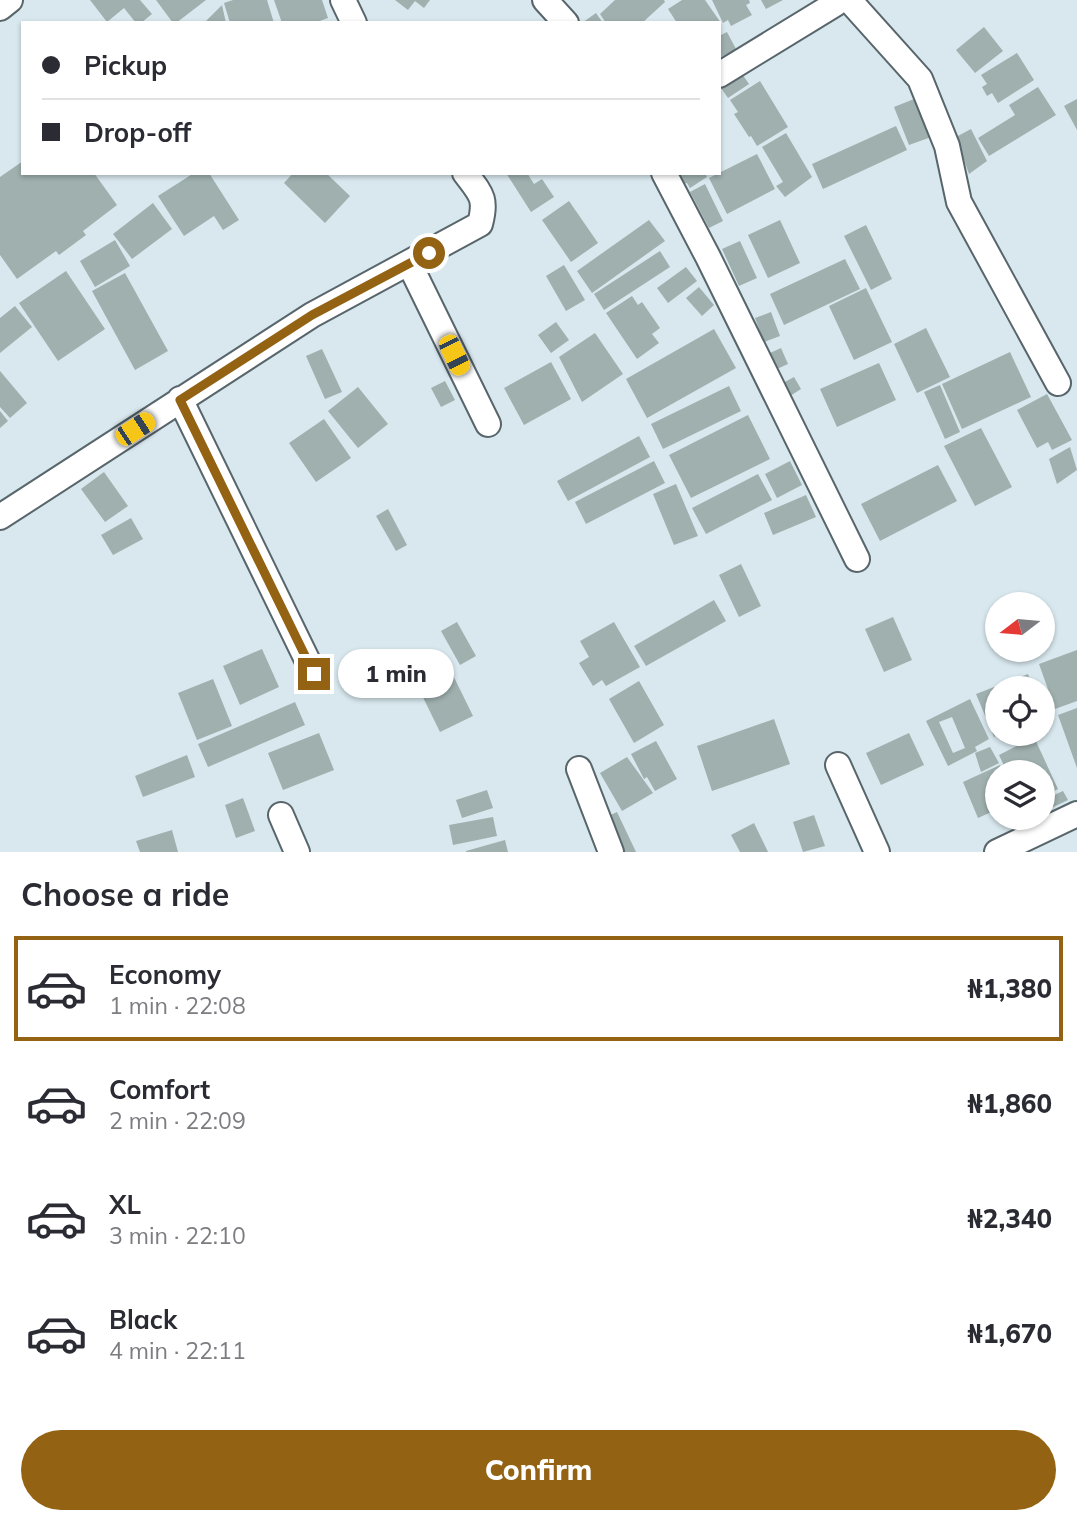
<!DOCTYPE html>
<html lang="en">
<head>
<meta charset="utf-8">
<style>
  body { margin:0; font-family:Mulish,sans-serif; background:#f2f2f3; color:#2b2b33; height:100vh; display:flex; flex-direction:column; font-size:26px; white-space:nowrap }
  * { box-sizing:border-box; margin:0 }
  p { font-size:23px; color:#7c7c81 }
  .icon { flex:none; width:38px; height:38px; fill:none; stroke:currentColor; stroke-width:2; stroke-linecap:round; stroke-linejoin:round }
  .map { position:relative; height:852px; overflow:hidden }
  .sheet { display:flex; flex-direction:column; background:#fff; flex:1 }
  .sheet>* { flex:none }
  .top-card { position:absolute; left:21px; top:21px; width:700px; height:154px; border-radius:0px; box-shadow:0 2px 5px #0004; display:grid; align-content:center; height:154px; padding:0 21px; background:#fff }
  .needle { width:46px; rotate:254deg }
  .fabs { position:absolute; left:985px; top:592px; display:grid; gap:14px }
  .fabs a { display:grid; place-items:center; width:70px; height:70px; border-radius:50%; background:#fff; box-shadow:0 2px 5px #0004; font-size:35px }
  .end { position:absolute; width:32px; height:32px; margin:-16px; border:9px solid #936212; background:#fff; box-shadow:0 0 0 4px #fff }
  .from { border-radius:50% }
  .bubble { position:absolute; height:49px; border-radius:24px; background:#fff; box-shadow:0 2px 5px #0004; font-size:23px; font-weight:800; line-height:49px; text-align:center }
  .car { position:absolute; width:21px; height:42px; margin:-21px -10px; border-radius:9px; box-shadow:0 0 5px 2px #0007; background:linear-gradient(#f5c518 24%,#345 0 40%,#f5c518 0 76%,#345 0 86%,#f5c518 0) }
  .top-card b { display:flex; align-items:center; gap:24px; height:66px; font-size:26px }
  .top-card b+b { border-top:2px solid #e1e1e2 }
  .top-card i { width:18px; height:18px; background:#2b2b33 }
  ul { padding:0; list-style:none }
  li { display:flex; align-items:center; gap:21px; height:105px; margin:0 14px 10px; padding:0 7px; border:4px solid transparent; border-radius:0px }
  li div { flex:1 }
  li b { display:block; font-size:26px }
  li em { font-style:normal; font-weight:800 }
  li.selected { border-color:#936212 }
  li>.icon { width:63px; height:63px; stroke-width:1.5 }
  h2 { padding:0 21px; font-size:32px; line-height:84px }
  .button { display:flex; gap:14px; margin-top:auto; padding:14px 21px }
  .button a { flex:1; height:80px; border-radius:42px; background:#936212; color:#fff; font-size:28px; font-weight:800; line-height:80px; text-align:center }
  .map>svg:first-child { display:block }
  .building { fill:#9fb0af; fill-rule:evenodd }
  .lines { fill:none; stroke-linecap:round; stroke-linejoin:round }
  .street-casing { stroke:#58666c; stroke-width:28 }
  .street { stroke:#fff; stroke-width:24 }
  .route { stroke:#936212; stroke-width:9 }
</style>
</head>
<body>
<div class="map">
<svg width="1077" height="852" viewBox="0 0 1077 852">
  <rect width="100%" height="100%" fill="#d8e8ee"/>
  <path class="building" d="M90 0H140L152 14 141 23H136L124 8 107 22Z
    M156 0H206L176 23H173Z
    M233 0H267L274 23H230L224 3Z
    M274 0H322L328 18 314 23H282Z
    M395 0H430L424 8 415 1 408 10Z
    M615 0H664L665 2 642 23H606L600 14Z
    M682 0H705L721 23H677L668 9Z
    M712 0H749L750 3 746 5 752 15 731 26 728 20 723 23Z
    M761 0H783L766 9Z
    M222 5 226 23H204Z
    M596 13 603 23H582Z
    M984 27 1003 51 975 73 956 50Z
    M727 32 736 49 719 58V36Z
    M1017 53 1034 80 998 103 992 93 987 96 982 87 987 84 981 75Z
    M740 71 749 84 728 98 719 85Z
    M760 81 788 127 757 146 751 136 749 137 734 114 738 112 730 100Z
    M1038 87 1056 115 989 156 978 138 1015 115 1009 105Z
    M919 97 934 136 909 145 894 107Z
    M1077 99V130L1064 106Z
    M896 126 907 150 823 189 812 164Z
    M971 129 987 161 969 174 956 137Z
    M786 133 812 177 785 197 776 186 783 182 762 147Z
    M757 154 775 189 727 214 709 178Z
    M23 161V173H94L117 205 83 231 86 235 59 255 56 251 17 279 0 255V177Z
    M194 173H209L239 220 223 230 214 216 184 236 158 196Z
    M293 173H326L350 196 325 223 284 183Z
    M506 173H527L534 184 542 179 554 197 531 212Z
    M677 173H705L707 177 690 188 687 183 683 184Z
    M705 184 723 221 709 228 690 192Z
    M569 201 598 243 571 262 542 220Z
    M153 203 172 229 132 259 113 234Z
    M649 220 665 241 592 293 577 271Z
    M780 220 800 263 768 278 748 235Z
    M866 225 892 279 871 290 844 236Z
    M115 240 130 266 95 287 80 261Z
    M740 241 757 278 739 286 722 249Z
    M660 251 670 267 604 310 594 294Z
    M845 259 860 289 784 325 770 294Z
    M564 265 585 300 566 311 546 276Z
    M686 267 697 281 668 303 657 288Z
    M66 271 105 329 58 361 19 303Z
    M125 273 168 351 135 370 92 291Z
    M699 287 714 305 702 316 686 298Z
    M866 288 892 342 854 360 829 306Z
    M632 296 638 305 642 302 660 328 652 334 659 343 637 359 606 313Z
    M15 306 32 327 0 353V318Z
    M771 312 780 336 764 342 755 318Z
    M556 322 569 340 551 353 538 335Z
    M926 328 950 377 917 393 894 344Z
    M714 329 736 368 647 418 626 379Z
    M595 333 623 374 582 402 559 357Z
    M781 348 788 364 777 369 770 353Z
    M322 349 342 392 325 399 306 356Z
    M1010 352 1031 397 962 429 942 384Z
    M551 362 571 399 524 425 504 388Z
    M879 363 896 400 837 427 820 389Z
    M0 371 27 403 10 418 0 407Z
    M794 377 801 389 790 396 783 383Z
    M445 381 455 400 441 407 431 388Z
    M940 385 960 432 945 439 924 392Z
    M729 386 741 411 663 449 651 424Z
    M358 387 388 424 358 448 328 411Z
    M1047 394 1072 440 1052 450 1048 442 1037 448 1017 410Z
    M0 411 8 421 0 428Z
    M748 415 770 459 691 498 669 455Z
    M324 419 351 458 316 482 289 443Z
    M981 428 1012 487 975 506 944 446Z
    M639 436 650 457 568 501 557 481Z
    M1070 447 1077 470 1057 484 1049 459Z
    M654 461 665 483 586 524 575 502Z
    M790 461 802 485 777 498 765 474Z
    M938 465 957 501 880 541 861 504Z
    M104 472 128 506 105 522 81 489Z
    M758 474 772 500 706 534 692 508Z
    M676 484 698 536 674 545 653 494Z
    M806 495 816 517 773 535 764 513Z
    M388 509 407 545 396 551 376 516Z
    M131 518 143 539 113 555 101 535Z
    M741 564 761 606 739 617 719 575Z
    M714 600 726 621 646 666 634 646Z
    M893 617 912 660 884 672 865 629Z
    M457 622 476 656 460 665 441 631Z
    M614 622 640 667 606 686 602 680 593 686 579 663 589 657 580 641Z
    M262 649 279 687 240 705 223 666Z
    M1077 650V701L1055 709 1039 664Z
    M448 665 473 716 440 732 415 681Z
    M1028 674 1033 688H998V733H1002L994 737 976 694Z
    M213 679 232 726 197 740 178 693Z
    M639 681 664 725 634 743 609 699Z
    M970 699 989 739 975 747 977 751 948 766 926 721ZM952 717 965 748 953 753 939 722Z
    M295 702 305 725 208 767 198 744Z
    M1077 708V768L1058 715Z
    M774 719 790 764 712 791 697 746Z
    M319 733 334 770 283 790 268 753Z
    M909 733 924 765 881 785 866 753Z
    M1034 737 1058 789 1043 797V772H1007L999 755Z
    M656 741 677 779 655 791 647 777 644 779 631 754Z
    M990 747 999 763 981 772 975 753Z
    M187 755 195 777 143 797 135 776Z
    M627 757 653 793 622 811 600 773Z
    M1000 765 1003 772H998V809L978 818 963 782Z
    M487 790 493 808 462 818 456 800Z
    M1063 791 1068 800 1043 812V800Z
    M243 798 255 831 236 838 225 805Z
    M617 812 636 852H617L602 819Z
    M814 815 825 846 803 852 793 822Z
    M493 817 497 836 453 845 449 825Z
    M754 823 768 852H740L731 835Z
    M172 830 178 852H140L136 841Z
    M505 840 508 852H466V851Z"/>
  <g class="lines">
    <g class="street-casing">
      <path id="street" d="M343 0 354 23
        M545 0 566 23
        M849 0 920 79 947 146 959 202 1058 383
        M0 8 10 0
        M719 75 835 4 838 0
        M664 173 708 257 857 559
        M409 263 488 424
        M180 399 314 674
        M0 517 312 315 480 224C487 198 481 194 465 173
        M838 765 877 852
        M579 769 611 852
        M281 815 297 852
        M997 852 1077 814"/>
    </g>
    <use href="#street" class="street"/>
  </g>
  <g class="lines">
    <path class="route" d="M314 674 180 400 312 315 429 253"/>
  </g>
</svg>
<div class="fabs">
<a><svg class="needle" viewBox="-14 -14 28 28"><path d="M0-13l5 13h-10z" fill="#e53935"/><path d="M0 13l5-13h-10z" fill="#7c7c81"/></svg></a>
<a><svg class="icon" aria-label="locate" viewBox="0 0 24 24"><circle cx="12" cy="12" r="6"/><path d="M12 2v4M12 18v4M2 12h4M18 12h4"/></svg></a>
<a><svg class="icon" aria-label="layers" viewBox="0 0 24 24"><path d="M12 4l9 5-9 5-9-5zM3 14l9 5 9-5"/></svg></a>
</div>
<i class="end from" style="left:429px;top:253px"></i>
<i class="end" style="left:314px;top:674px"></i>
<div class="bubble" style="left:338px;top:649px;width:116px">1 min</div>
<i class="car" style="left:454px;top:355px;rotate:154deg"></i>
<i class="car" style="left:135px;top:429px;rotate:57deg"></i>
<div class="top-card">
<b><i class="from"></i>Pickup</b>
<b><i></i>Drop-off</b>
</div>
</div>
<section class="sheet">
<h2>Choose a ride</h2>
<ul>
<li class="selected"><svg class="icon" aria-label="car" viewBox="0 0 24 24"><path d="M5 17H2v-5l4-1 3-4h7l3 4 3 1v5h-3M9 17h6M6 11h13"/><circle cx="7" cy="17" r="2"/><circle cx="17" cy="17" r="2"/></svg><div><b>Economy</b><p>1 min · 22:08</p></div><em>₦1,380</em></li>
<li><svg class="icon" aria-label="car" viewBox="0 0 24 24"><path d="M5 17H2v-5l4-1 3-4h7l3 4 3 1v5h-3M9 17h6M6 11h13"/><circle cx="7" cy="17" r="2"/><circle cx="17" cy="17" r="2"/></svg><div><b>Comfort</b><p>2 min · 22:09</p></div><em>₦1,860</em></li>
<li><svg class="icon" aria-label="car" viewBox="0 0 24 24"><path d="M5 17H2v-5l4-1 3-4h7l3 4 3 1v5h-3M9 17h6M6 11h13"/><circle cx="7" cy="17" r="2"/><circle cx="17" cy="17" r="2"/></svg><div><b>XL</b><p>3 min · 22:10</p></div><em>₦2,340</em></li>
<li><svg class="icon" aria-label="car" viewBox="0 0 24 24"><path d="M5 17H2v-5l4-1 3-4h7l3 4 3 1v5h-3M9 17h6M6 11h13"/><circle cx="7" cy="17" r="2"/><circle cx="17" cy="17" r="2"/></svg><div><b>Black</b><p>4 min · 22:11</p></div><em>₦1,670</em></li>
</ul>
<div class="button"><a>Confirm</a></div>
</section>
</body>
</html>
